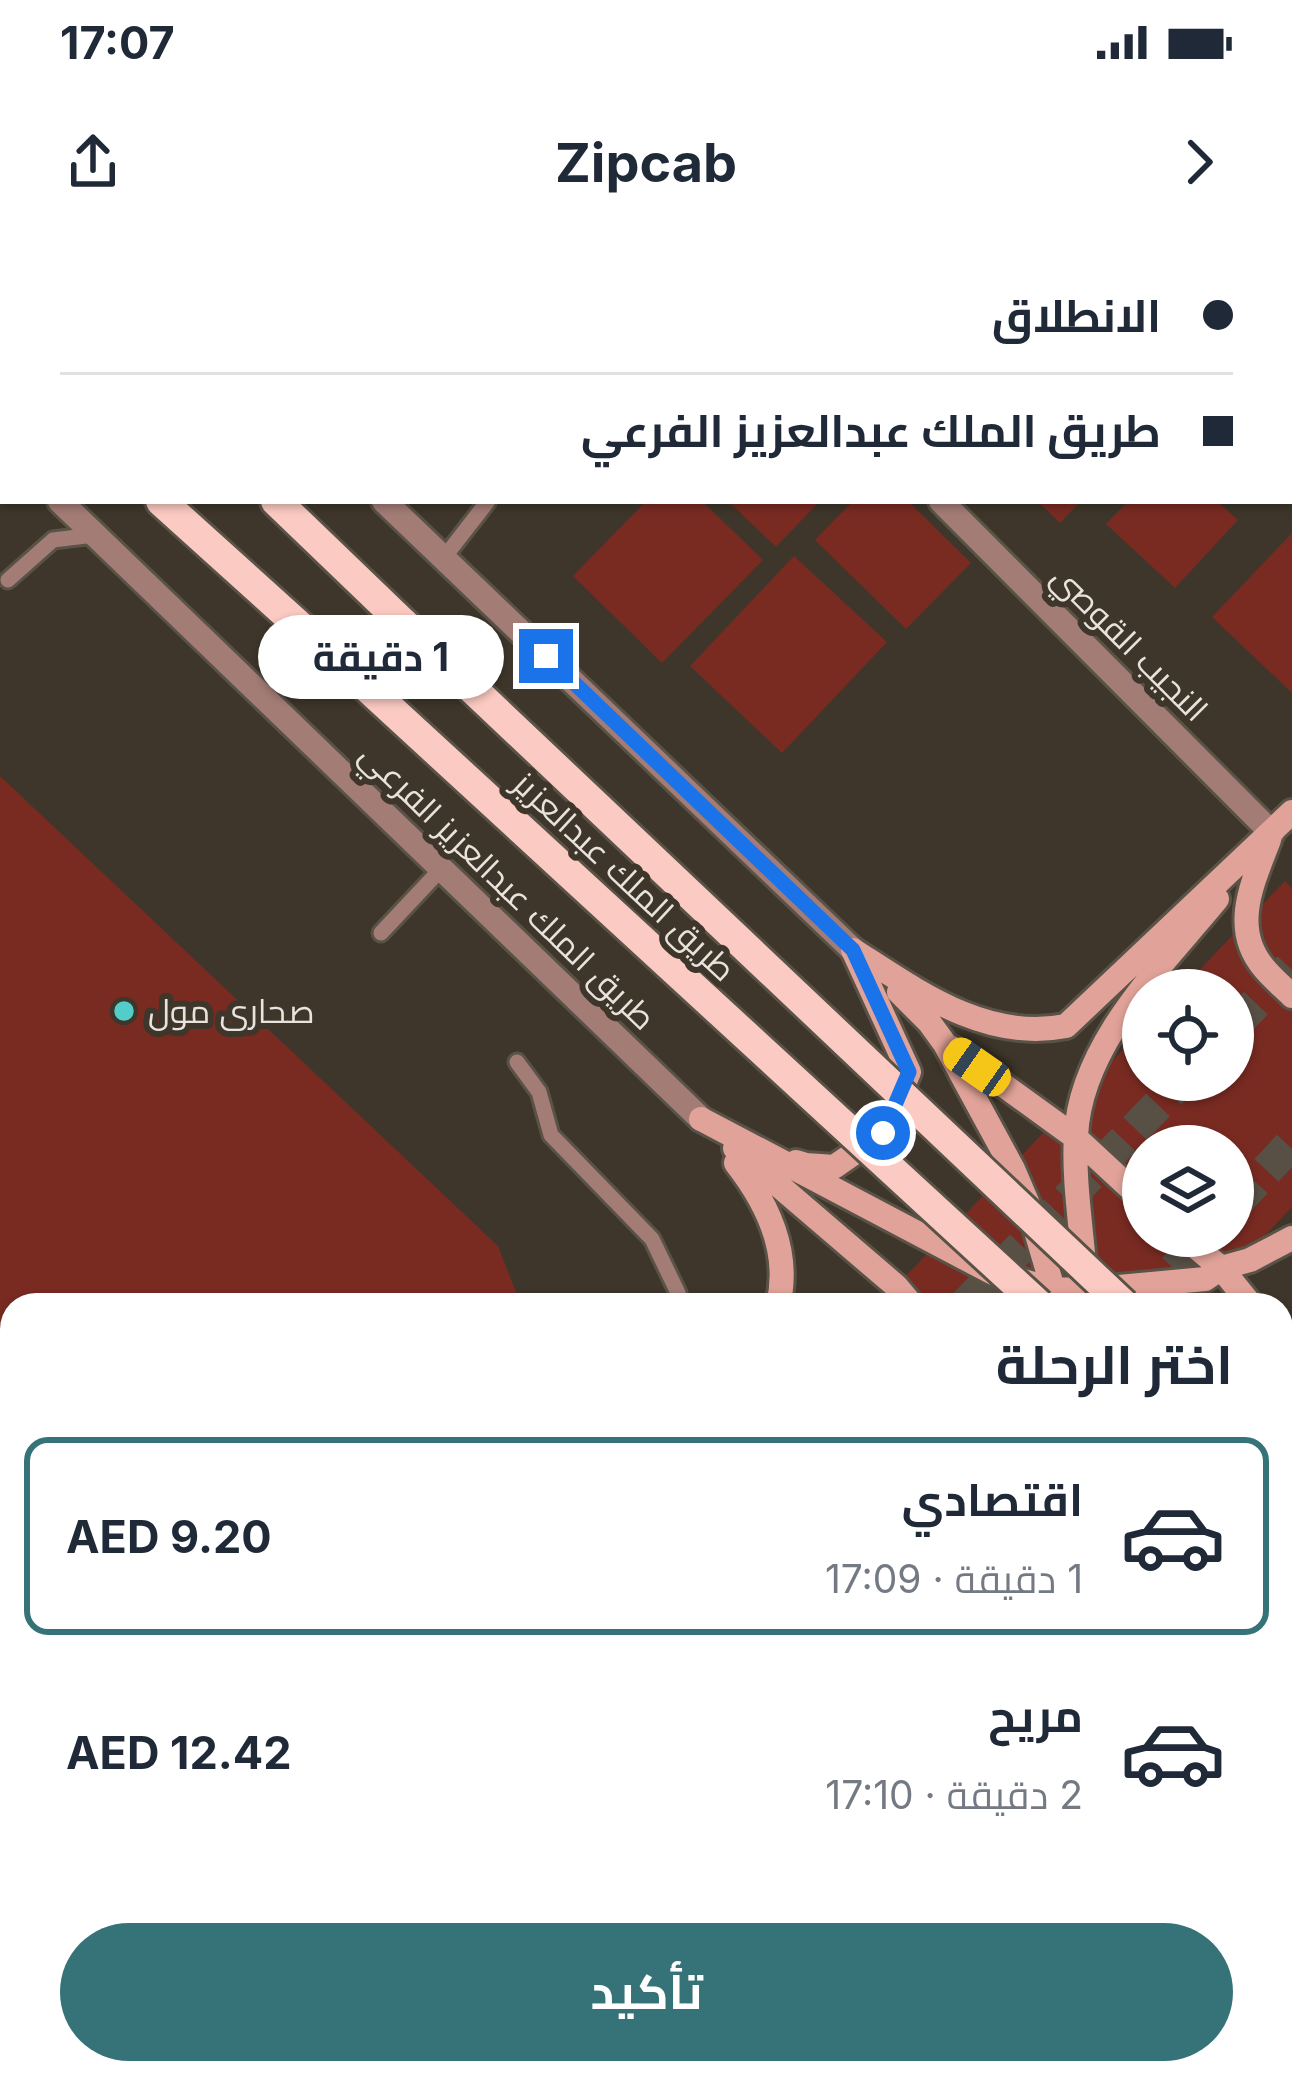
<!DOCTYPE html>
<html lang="ar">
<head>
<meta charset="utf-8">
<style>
  body { margin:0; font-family:Inter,Cairo,sans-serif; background:#f2f2f3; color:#1f2937; direction:rtl; height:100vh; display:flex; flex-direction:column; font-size:45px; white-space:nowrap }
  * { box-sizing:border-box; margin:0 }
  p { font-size:39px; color:#747a83 }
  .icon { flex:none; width:66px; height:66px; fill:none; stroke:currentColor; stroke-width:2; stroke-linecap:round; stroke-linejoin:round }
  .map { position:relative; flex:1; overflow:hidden; direction:ltr }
  .details { position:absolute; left:0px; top:1053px; width:1293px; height:792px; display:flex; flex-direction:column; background:#fff; border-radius:36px 36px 0 0; box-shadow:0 3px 9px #0004; direction:rtl }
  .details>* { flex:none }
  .banner { position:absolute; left:0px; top:0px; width:1293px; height:264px; box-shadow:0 3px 9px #0004; direction:rtl; display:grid; align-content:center; height:264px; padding:0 60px; background:#fff }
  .fabs { position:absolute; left:1122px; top:729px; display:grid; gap:24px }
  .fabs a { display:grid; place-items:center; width:132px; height:132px; border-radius:50%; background:#fff; box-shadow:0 3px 9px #0004; font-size:60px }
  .end { position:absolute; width:54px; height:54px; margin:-27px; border:15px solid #1a73e8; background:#fff; box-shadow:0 0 0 6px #fff }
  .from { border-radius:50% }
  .bubble { position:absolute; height:84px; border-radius:42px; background:#fff; box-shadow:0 3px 9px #0004; font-size:39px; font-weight:700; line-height:84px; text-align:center; direction:rtl }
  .car { position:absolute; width:36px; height:72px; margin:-36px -18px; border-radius:15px; box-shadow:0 0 9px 3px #0007; background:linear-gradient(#f5c518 24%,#345 0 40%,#f5c518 0 76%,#345 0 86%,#f5c518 0) }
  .banner b { display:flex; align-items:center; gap:42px; height:114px; font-size:45px }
  .banner b+b { border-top:3px solid #e0e1e3 }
  .banner i { width:30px; height:30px; background:#1f2937 }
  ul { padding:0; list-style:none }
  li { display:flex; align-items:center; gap:36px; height:198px; margin:0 24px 18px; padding:0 36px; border:6px solid transparent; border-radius:24px }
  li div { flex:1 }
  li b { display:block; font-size:45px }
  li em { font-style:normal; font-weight:700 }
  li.active { border-color:#367379 }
  li>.icon { width:108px; height:108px; stroke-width:1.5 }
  h2 { padding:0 60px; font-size:54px; line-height:144px }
  .cta { display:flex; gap:24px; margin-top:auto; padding:24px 60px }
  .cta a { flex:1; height:138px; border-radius:72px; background:#367379; color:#fff; font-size:48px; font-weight:700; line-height:138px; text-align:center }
  .status { display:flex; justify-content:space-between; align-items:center; height:84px; padding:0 60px; background:#fff; direction:ltr }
  .status svg { height:33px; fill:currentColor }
  header { display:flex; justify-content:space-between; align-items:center; height:156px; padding:0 60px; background:#fff; font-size:54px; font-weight:700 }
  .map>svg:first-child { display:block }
  .building { fill:#792b22; fill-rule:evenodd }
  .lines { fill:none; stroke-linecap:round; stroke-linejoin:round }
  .trunk-tunnel { stroke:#585045; stroke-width:33; stroke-dasharray:33 16; stroke-linecap:butt }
  .service-casing { stroke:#595246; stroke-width:21 }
  .minor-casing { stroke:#595246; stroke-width:30 }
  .tertiary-casing { stroke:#595246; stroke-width:30 }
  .secondary-casing { stroke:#595246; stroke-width:30 }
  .primary-casing { stroke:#595246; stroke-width:36 }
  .trunk-casing { stroke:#595246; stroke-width:39 }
  .service { stroke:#a37c76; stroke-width:15 }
  .minor { stroke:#a37c76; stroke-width:24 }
  .tertiary { stroke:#a37c76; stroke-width:24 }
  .secondary { stroke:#e1a399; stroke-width:24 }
  .primary { stroke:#fbcac2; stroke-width:30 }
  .trunk { stroke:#f8e0dc; stroke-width:33 }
  .rail-casing { stroke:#c8c2ba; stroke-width:14 }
  .rail { stroke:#3e362a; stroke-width:9; stroke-dasharray:27; stroke-linecap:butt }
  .primary-bridge-casing { stroke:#595246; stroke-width:36; stroke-linecap:butt }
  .primary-bridge { stroke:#fbcac2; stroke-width:30 }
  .route { stroke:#1a73e8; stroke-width:15 }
  .poi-dot { fill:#53cdca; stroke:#3e362a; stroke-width:4.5 }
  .labels { text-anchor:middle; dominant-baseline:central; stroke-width:12; stroke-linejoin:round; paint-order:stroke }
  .street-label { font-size:33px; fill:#e8e3dc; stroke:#3e362a }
  .poi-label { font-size:33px; fill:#e8e3dc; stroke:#3e362a; text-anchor:start }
</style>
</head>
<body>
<div class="status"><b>17:07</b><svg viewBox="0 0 49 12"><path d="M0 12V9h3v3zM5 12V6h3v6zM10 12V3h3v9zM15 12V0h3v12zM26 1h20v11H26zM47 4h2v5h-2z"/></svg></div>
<header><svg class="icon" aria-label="forward" viewBox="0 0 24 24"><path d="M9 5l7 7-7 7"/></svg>Zipcab<svg class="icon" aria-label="share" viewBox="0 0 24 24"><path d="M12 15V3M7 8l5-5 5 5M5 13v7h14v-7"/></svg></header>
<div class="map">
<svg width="1292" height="1845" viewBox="0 0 1292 1845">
  <rect width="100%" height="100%" fill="#3e362a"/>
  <path class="building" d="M646 261H702L763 320 662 423 573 336Z
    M728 261H820L776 307Z
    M853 261H908L971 323 906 389 815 300Z
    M1037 261H1081L1060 283Z
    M1128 261H1217L1238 280 1175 348 1106 284Z
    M1292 293V453L1212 377Z
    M794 316 887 402 782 513 690 426Z
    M0 536 498 1006 521 1065H12V1288L0 1276Z
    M1285 641 1292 648V967L1199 1065H878L1143 789V840H1233V750H1180ZM1143 906H1233V996H1143Z
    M0 1447 12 1458V1725L0 1738Z
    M1292 1632V1680L1281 1670V1642Z
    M1281 1688 1292 1698V1780L1281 1791Z
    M1292 1786V1845H1232L1245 1833H1281V1797Z
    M738 1833H994L983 1845H726Z"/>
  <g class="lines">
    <path class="trunk-tunnel" d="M1233 787 1292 725
      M1233 966 1292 903
      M965 1065 1182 840
      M1141 1065 1205 996"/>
    <g class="service-casing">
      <path id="service" d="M373 0 374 3
        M256 3 259 0
        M443 319 488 261
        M8 340 53 300 94 295
        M381 693 443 627
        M517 822 539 852 551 895 652 999 678 1053 679 1065
        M643 1845 654 1833"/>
    </g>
    <g class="minor-casing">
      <path id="minor" d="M678 0 681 3
        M1181 0 1184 3
        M161 3 164 0
        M1286 3 1289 0
        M1290 102 1292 104
        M941 261 1272 593
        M0 1388 12 1400
        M1281 1592 1292 1581
        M1151 1833 1163 1845
        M1038 1845 1049 1833"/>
    </g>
    <g class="tertiary-casing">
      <path id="tertiary" d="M108 0 111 3
        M0 200 3 203
        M60 261 701 879
        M384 261 853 710
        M1281 1417 1292 1428"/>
    </g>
    <g class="secondary-casing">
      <path id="secondary" d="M1269 600C1253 642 1230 688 1264 728 1272 738 1283 747 1292 756
        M853 710C917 751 985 802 1066 786L1292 572
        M899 752 929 782 945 804 1013 929 1028 964 1056 1059
        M952 808 1075 897 1143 960
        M701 879 993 1033 1053 1049 1086 1050 1205 1039 1221 1028 1250 1020 1292 998
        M735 908 896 1046 912 1065
        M796 922 806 925 834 927 883 893 909 832 853 710
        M736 923C768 964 791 1013 778 1065
        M1183 996 1221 1028 1251 1065
        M1085 1036C1082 992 1073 939 1076 896 1080 804 1162 726 1217 659
        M970 1065H982
        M1281 1102 1292 1115
        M1281 1138 1292 1143
        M1281 1195 1292 1190
        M142 1845 152 1833
        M502 1845 513 1833"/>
    </g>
    <g class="primary-casing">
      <path id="primary" d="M6 0 9 3
        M0 115 3 118
        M161 261 357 438
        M276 261 404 384
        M1281 1212 1292 1223
        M1281 1291 1292 1302"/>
    </g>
    <g class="trunk-casing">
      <path id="trunk" d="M233 1845 244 1833
        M404 1845 416 1833"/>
    </g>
    <use href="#service" class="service"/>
    <use href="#minor" class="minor"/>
    <use href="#tertiary" class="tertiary"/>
    <use href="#secondary" class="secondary"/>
    <use href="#primary" class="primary"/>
    <use href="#trunk" class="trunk"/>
    <g class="rail-casing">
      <path id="rail" d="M279 1845 290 1833
        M323 1845 334 1833"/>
    </g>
    <use href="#rail" class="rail"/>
    <g class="primary-bridge-casing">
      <path id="primary-bridge" d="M404 384 1124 1065
        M357 438 1039 1065"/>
    </g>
    <use href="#primary-bridge" class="primary-bridge"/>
  </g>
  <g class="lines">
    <path class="route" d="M546 416 853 710 909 832 883 893"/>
  </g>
  <circle class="poi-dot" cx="124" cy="771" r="12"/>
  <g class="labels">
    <g class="street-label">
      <text transform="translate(1130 403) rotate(45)">النجيب القوصي</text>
      <text transform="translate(625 636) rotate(43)">طريق الملك عبدالعزيز</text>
      <text transform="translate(508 646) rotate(44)">طريق الملك عبدالعزيز الفرعي</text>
    </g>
    <g class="poi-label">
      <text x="148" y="771">صحارى مول</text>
    </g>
  </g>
</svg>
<div class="fabs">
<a><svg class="icon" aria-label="locate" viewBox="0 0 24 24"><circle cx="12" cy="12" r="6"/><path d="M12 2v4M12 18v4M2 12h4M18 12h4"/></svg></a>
<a><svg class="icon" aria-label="layers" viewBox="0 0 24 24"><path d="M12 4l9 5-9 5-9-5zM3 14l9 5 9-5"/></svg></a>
</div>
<i class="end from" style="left:883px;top:893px"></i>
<i class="end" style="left:546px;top:416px"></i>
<div class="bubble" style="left:258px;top:375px;width:246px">1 دقيقة</div>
<i class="car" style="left:977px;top:827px;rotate:305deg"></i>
<div class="banner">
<b><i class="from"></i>الانطلاق</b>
<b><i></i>طريق الملك عبدالعزيز الفرعي</b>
</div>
<section class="details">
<h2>اختر الرحلة</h2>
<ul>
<li class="active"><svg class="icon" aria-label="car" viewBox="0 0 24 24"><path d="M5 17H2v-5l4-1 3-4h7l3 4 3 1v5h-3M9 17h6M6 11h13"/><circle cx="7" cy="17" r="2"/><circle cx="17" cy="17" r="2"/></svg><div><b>اقتصادي</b><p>1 دقيقة · 17:09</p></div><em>AED 9.20</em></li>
<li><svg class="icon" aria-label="car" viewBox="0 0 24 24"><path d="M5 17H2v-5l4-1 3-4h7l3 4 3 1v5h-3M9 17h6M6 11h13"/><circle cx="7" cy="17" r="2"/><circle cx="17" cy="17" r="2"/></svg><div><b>مريح</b><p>2 دقيقة · 17:10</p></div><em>AED 12.42</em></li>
</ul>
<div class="cta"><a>تأكيد</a></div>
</section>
</div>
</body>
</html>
